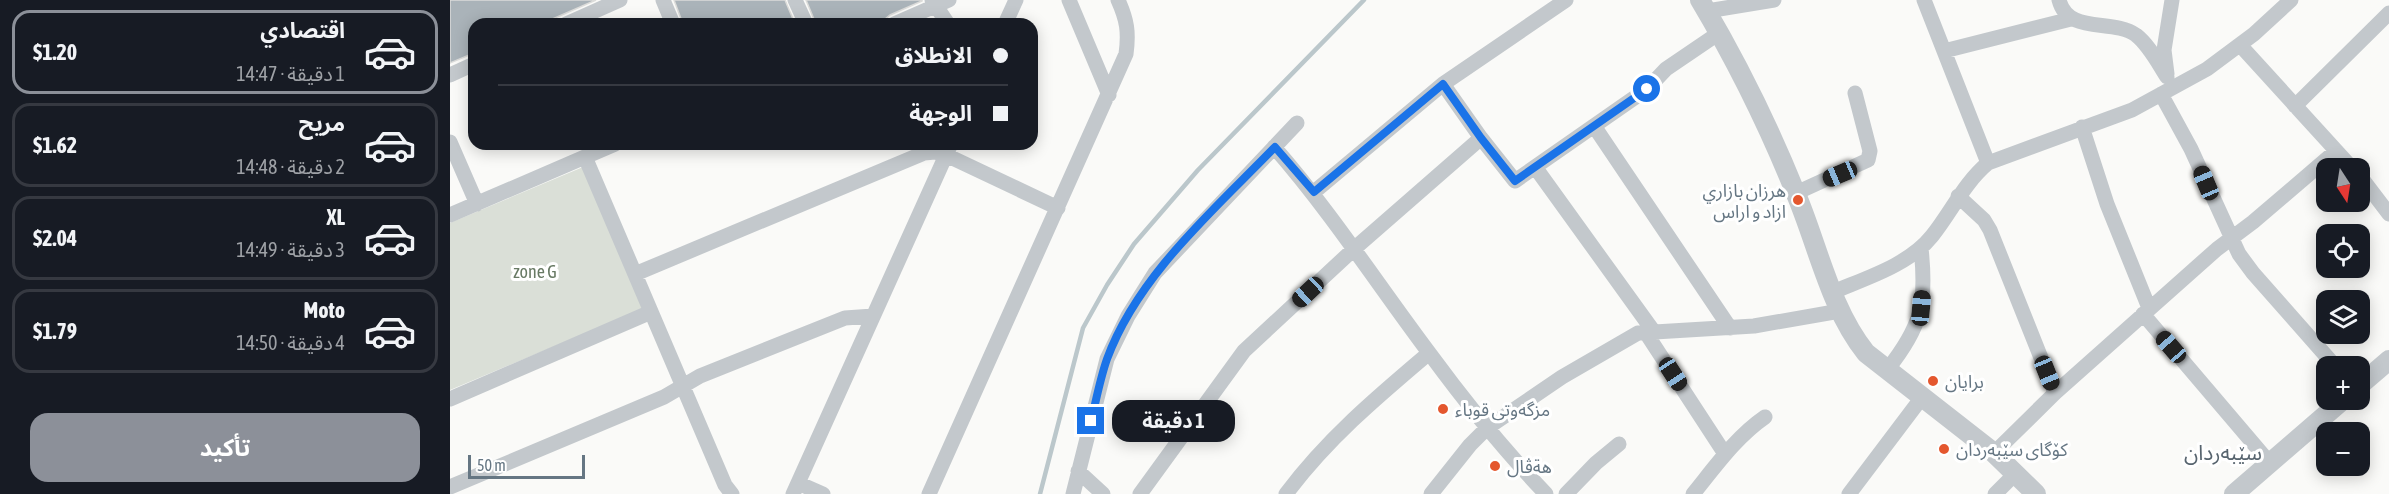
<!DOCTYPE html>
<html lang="ar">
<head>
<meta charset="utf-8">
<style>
  body { margin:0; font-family:"Asap Condensed","Noto Sans Arabic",sans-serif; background:#242831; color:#f1f3f6; direction:rtl; height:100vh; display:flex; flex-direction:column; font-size:22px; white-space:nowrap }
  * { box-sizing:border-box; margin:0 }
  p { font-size:20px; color:#9ea1a6 }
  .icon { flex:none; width:33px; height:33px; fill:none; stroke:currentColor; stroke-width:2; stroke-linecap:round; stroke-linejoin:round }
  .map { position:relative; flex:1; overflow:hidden; direction:ltr }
  .sheet { display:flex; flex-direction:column; background:#171b24; width:450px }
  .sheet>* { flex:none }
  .banner { position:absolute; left:18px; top:18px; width:570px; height:132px; border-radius:18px; box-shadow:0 3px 15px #0003; direction:rtl; display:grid; align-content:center; height:132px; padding:0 30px; background:#171b24 }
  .needle { width:39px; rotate:168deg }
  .tools { position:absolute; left:1866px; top:158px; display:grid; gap:12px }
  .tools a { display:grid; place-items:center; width:54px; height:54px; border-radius:12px; background:#171b24; box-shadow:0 3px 15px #0003; font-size:30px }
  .scale { position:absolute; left:18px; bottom:15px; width:117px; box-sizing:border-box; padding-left:6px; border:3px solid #657683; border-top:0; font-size:16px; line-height:21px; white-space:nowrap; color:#657683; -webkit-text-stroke:4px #fff; paint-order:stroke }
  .end { position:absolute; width:27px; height:27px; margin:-14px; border:8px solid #1a73e8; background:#fff; box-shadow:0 0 0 3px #fff }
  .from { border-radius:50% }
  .bubble { position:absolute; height:42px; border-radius:18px; background:#171b24; box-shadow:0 3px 15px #0003; font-size:20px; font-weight:700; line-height:42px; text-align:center; direction:rtl }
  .car { position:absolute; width:18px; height:36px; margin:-18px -9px; border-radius:8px; box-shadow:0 0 4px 2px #0007; background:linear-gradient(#222 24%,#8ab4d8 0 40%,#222 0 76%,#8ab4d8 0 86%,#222 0) }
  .banner b { display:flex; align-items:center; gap:21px; height:57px; font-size:22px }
  .banner b+b { border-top:2px solid #363941 }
  .banner i { width:15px; height:15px; background:#f1f3f6 }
  ul { padding:10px 0 0; list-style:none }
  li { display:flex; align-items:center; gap:18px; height:84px; margin:0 12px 9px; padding:0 18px; border:3px solid #363941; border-radius:18px }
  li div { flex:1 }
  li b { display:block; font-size:22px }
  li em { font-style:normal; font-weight:700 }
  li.active { border-color:#8c9099 }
  li>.icon { width:54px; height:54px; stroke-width:1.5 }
  .action { display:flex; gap:12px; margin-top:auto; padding:12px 30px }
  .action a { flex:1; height:69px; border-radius:18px; background:#8c9099; color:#fff; font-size:24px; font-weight:700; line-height:69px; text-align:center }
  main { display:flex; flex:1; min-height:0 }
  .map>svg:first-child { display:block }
  .green { fill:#dadfd7 }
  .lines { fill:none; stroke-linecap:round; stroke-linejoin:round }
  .stream { stroke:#bbc7cb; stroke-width:4.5 }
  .building { fill:#aab3b9; stroke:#dcdcda; stroke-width:1.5 }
  .minor { stroke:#c3c8cc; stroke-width:15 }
  .tertiary { stroke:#c3c8cc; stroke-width:20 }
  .route { stroke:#1a73e8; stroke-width:8 }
  .poi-dot { fill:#e4572e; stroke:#fff; stroke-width:2 }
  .labels { text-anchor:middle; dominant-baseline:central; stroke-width:6; stroke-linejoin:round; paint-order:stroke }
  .poi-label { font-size:18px; fill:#657683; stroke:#fff; text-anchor:start }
  .park-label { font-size:18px; fill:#687a64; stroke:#fff }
  .quarter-label { font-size:21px; fill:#57646e; stroke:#fff }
</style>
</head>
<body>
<main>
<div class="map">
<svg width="1939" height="494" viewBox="0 0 1939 494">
  <rect width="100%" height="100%" fill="#fafaf8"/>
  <path class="green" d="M133 167 193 309 0 390V223Z"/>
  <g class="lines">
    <path class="stream" d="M590 494 633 328 657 285 684 244 748 170 914 0"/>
  </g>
  <path class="building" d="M0 0H146L91 24H24V53L0 63Z
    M224 0H335L345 24H233Z
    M356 0H472V1L440 15 429 24H366Z"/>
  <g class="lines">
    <path class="minor" d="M213 0 223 24
      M345 0 356 24
      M482 0 498 24
      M619 0 659 95
      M1474 0 1538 163
      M1609 0C1618 35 1662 18 1686 35 1699 45 1708 63 1717 77
      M1257 11 1324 0
      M116 24 170 0
      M444 24 499 0
      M555 24 566 0
      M1790 45 1902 168
      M1494 51 1621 19
      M1717 74 1714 50 1722 0
      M0 75 24 64
      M993 84 1031 138 1065 181 1197 89 1216 69 1269 33
      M1711 94 1741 149 1789 254 1803 273 1885 366
      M1845 106 1939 13
      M1144 126 1280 328
      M1632 127 1657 204 1699 308
      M0 142 27 204
      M824 147C881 212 928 285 980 354 1016 403 1054 450 1096 494
      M135 157 275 485 282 494
      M1085 167 1204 332
      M1910 176 1939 214
      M864 192 993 84 1116 0
      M1346 193 1418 160 1420 151 1405 93
      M1508 196 1534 220 1540 230 1605 393
      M0 215 165 144
      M185 274 474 153 485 152 496 155 608 208
      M1383 292C1416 278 1459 265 1482 236 1502 211 1514 183 1538 163L1682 110 1757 69 1804 34 1841 0
      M1693 314 1819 462
      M1196 333 1275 454
      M1437 370C1472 326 1477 303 1471 248
      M0 399 201 312
      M1544 453 1605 393 1767 249 1803 222 1886 151
      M628 471 653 494
      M348 483 373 494
      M0 487 214 397 250 376 395 318 423 316
      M343 494 501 144
      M479 494 676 54C679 32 677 20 668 0
      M623 494 657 359 678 316 705 273 847 123
      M690 494 794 351 905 248 1031 138
      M836 494C877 439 927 397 979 353
      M981 494 1020 445 1037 428 1112 377 1188 333 1304 326 1390 311
      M1116 494 1146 463 1169 444
      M1243 494C1265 467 1286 437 1315 417
      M1399 494 1473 396
      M1545 494 1566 473"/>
    <path class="tertiary" d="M1250 0C1287 62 1319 127 1346 194 1368 246 1380 308 1416 353L1544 453 1586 494
      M1910 385 1939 360
      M1784 494 1894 399"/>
  </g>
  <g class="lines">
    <path class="route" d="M641 421C646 401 650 379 657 359 688 275 764 210 825 147L864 192 993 84 1031 138 1065 181 1197 89"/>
  </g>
  <g class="poi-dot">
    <circle cx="1348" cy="200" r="6"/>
    <circle cx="1483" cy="381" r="6"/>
    <circle cx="993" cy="409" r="6"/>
    <circle cx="1494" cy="449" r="6"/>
    <circle cx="1045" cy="466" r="6"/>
  </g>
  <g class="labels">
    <g class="poi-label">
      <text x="1336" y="190" text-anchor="end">هرزان بازاري<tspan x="1336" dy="21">ازاد و اراس</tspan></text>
      <text x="1495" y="381">برايان</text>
      <text x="1005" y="409">مزگەوتی قوباء</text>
      <text x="1506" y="449">کۆگای سێبەردان</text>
      <text x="1057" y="466">هةڤال</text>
    </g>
    <g class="park-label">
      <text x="85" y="271">zone G</text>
    </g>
    <g class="quarter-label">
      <text x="1773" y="452">سێبەردان</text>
    </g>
  </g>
</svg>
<div class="tools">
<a><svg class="needle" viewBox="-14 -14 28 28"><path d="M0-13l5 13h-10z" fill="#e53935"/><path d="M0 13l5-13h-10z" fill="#9ea1a6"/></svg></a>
<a><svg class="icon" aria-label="locate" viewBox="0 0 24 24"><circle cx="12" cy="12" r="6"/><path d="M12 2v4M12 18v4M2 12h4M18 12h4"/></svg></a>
<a><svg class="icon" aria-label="layers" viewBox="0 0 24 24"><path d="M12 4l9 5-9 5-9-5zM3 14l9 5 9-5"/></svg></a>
<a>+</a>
<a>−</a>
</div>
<div class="scale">50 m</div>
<i class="end from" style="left:1197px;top:89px"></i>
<i class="end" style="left:641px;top:421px"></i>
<div class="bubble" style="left:662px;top:400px;width:123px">1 دقيقة</div>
<i class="car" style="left:1390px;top:174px;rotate:247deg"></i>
<i class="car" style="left:1756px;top:183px;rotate:337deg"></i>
<i class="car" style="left:858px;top:292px;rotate:227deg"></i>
<i class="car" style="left:1471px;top:308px;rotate:5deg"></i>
<i class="car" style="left:1721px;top:347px;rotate:319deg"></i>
<i class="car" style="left:1597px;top:373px;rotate:158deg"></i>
<i class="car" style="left:1223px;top:374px;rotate:147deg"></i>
<div class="banner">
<b><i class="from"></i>الانطلاق</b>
<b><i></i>الوجهة</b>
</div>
</div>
<section class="sheet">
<ul>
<li class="active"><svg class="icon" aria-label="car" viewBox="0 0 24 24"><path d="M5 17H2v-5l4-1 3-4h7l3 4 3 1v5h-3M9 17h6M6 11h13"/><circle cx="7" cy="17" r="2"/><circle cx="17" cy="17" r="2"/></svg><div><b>اقتصادي</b><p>1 دقيقة · 14:47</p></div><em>$1.20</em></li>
<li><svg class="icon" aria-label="car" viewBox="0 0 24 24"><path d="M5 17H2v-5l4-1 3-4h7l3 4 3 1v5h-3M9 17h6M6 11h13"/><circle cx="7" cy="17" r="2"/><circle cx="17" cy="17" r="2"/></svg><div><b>مريح</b><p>2 دقيقة · 14:48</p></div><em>$1.62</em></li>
<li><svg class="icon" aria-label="car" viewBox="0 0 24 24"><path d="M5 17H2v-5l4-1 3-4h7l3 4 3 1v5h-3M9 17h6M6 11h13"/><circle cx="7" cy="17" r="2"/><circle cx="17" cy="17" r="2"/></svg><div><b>XL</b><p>3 دقيقة · 14:49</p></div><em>$2.04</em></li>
<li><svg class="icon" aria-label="car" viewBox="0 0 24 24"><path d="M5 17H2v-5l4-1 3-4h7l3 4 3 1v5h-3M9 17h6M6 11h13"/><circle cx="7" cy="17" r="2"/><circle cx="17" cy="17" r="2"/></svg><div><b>Moto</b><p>4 دقيقة · 14:50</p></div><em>$1.79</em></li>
</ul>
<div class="action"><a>تأكيد</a></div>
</section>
</main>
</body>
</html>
